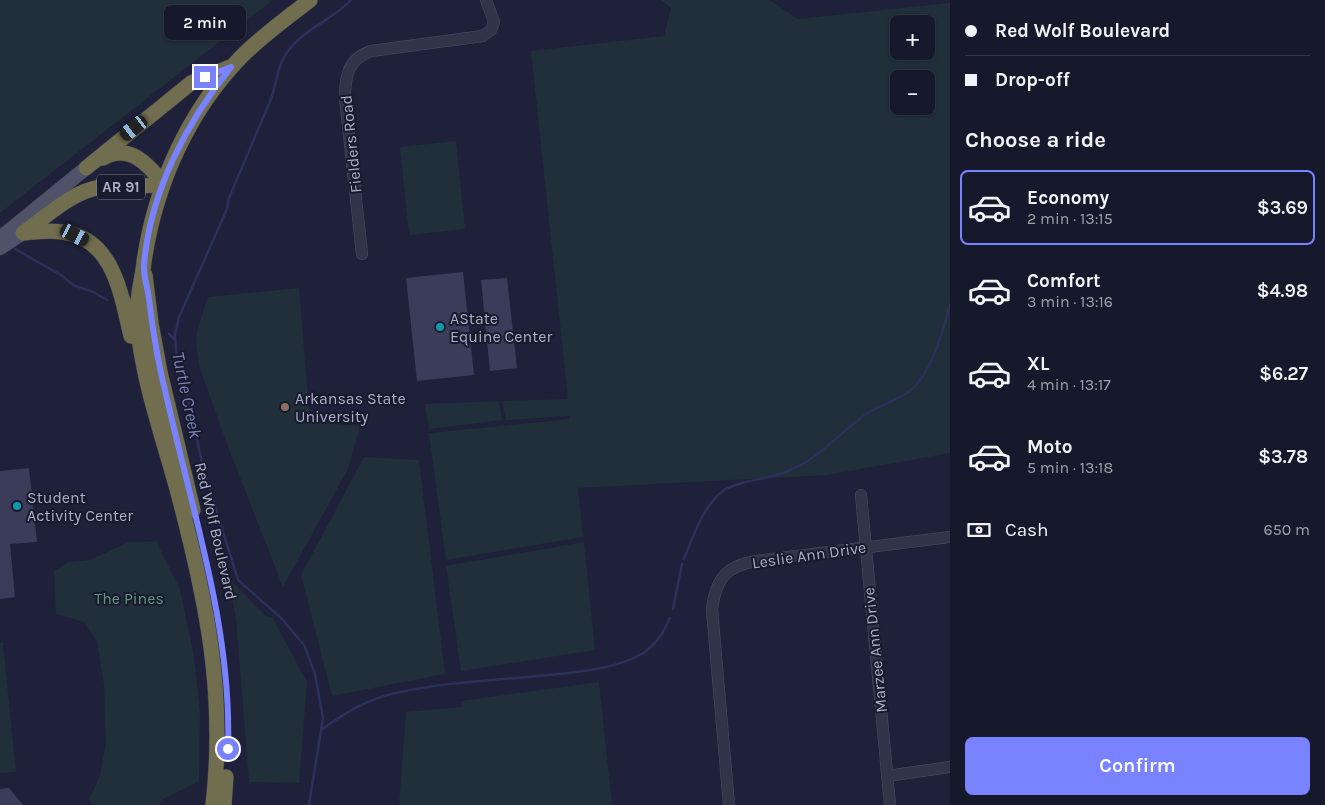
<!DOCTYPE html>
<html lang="en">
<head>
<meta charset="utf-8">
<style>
  body { margin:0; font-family:Karla,sans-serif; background:#232637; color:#f1f3f6; height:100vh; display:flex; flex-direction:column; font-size:19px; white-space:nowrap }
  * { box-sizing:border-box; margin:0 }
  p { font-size:16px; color:#9ea0a9 }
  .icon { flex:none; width:28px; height:28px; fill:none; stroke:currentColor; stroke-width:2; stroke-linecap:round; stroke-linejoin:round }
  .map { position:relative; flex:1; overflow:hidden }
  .sheet { display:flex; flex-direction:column; background:#16192b; width:375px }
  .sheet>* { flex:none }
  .top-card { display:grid; align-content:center; height:110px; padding:0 15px; background:#16192b }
  .fabs { position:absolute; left:890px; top:15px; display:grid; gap:10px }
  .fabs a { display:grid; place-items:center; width:45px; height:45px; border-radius:8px; background:#16192b; box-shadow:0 1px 4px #0004,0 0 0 1px #353847; font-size:25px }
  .end { position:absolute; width:22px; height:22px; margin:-11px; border:6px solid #7982ff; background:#fff; box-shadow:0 0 0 2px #fff }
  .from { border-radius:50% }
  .bubble { position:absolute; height:35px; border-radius:8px; background:#16192b; box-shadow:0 1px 4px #0004,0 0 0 1px #353847; font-size:16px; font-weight:600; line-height:35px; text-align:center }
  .car { position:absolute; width:15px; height:30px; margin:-15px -8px; border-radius:6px; box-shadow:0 0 4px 1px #0007; background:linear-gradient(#222 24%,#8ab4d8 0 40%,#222 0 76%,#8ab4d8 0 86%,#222 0) }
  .top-card b { display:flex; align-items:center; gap:18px; height:48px; font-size:19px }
  .top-card b+b { border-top:1px solid #353847 }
  .top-card i { width:12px; height:12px; background:#f1f3f6 }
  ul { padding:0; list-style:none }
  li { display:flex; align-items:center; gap:15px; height:75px; margin:0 10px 8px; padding:0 5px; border:2px solid transparent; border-radius:8px }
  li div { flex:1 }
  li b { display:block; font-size:19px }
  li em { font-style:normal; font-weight:600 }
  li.current { border-color:#7982ff }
  li>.icon { width:45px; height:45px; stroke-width:1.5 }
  h2 { padding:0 15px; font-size:22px; line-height:60px }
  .pay { display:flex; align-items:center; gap:12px; height:55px; padding:0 15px; font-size:19px }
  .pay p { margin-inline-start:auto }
  .action { display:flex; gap:10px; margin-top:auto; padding:10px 15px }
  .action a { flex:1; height:58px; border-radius:8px; background:#7982ff; color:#fff; font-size:20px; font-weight:600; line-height:58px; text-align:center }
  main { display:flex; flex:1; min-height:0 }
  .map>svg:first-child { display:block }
  .green { fill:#202f3a; fill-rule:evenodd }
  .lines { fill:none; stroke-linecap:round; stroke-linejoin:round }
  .stream { stroke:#2c305b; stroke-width:2.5 }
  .building { fill:#3a3c5a }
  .minor-casing { stroke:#4d4f64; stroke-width:12 }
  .major-casing { stroke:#393b50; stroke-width:15 }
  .highway-casing { stroke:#3a3c51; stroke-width:16 }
  .minor { stroke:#32344a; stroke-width:11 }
  .major { stroke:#50526a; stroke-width:14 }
  .highway { stroke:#706e4e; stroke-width:15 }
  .route { stroke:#7982ff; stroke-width:6 }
  .culture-dot { fill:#0f9aa8; stroke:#181a2e; stroke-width:2 }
  .education-dot { fill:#8d6e63; stroke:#181a2e; stroke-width:2 }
  .labels { text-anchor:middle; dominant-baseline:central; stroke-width:4; stroke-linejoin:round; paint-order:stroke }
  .shield { fill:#181a2e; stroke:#808298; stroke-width:1 }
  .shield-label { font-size:15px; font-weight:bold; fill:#acaec6 }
  .street-label { font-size:16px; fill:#acaec6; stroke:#181a2e }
  .poi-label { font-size:16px; fill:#acaec6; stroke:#181a2e; text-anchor:start }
  .park-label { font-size:16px; fill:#629980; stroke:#181a2e }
  .water-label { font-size:18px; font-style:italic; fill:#7a80b6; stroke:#181a2e }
</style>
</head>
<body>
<main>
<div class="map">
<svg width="950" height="805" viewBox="0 0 950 805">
  <rect width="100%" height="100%" fill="#1e2139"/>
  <path class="green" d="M0 0H273L0 213Z
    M661 0H770L798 19 950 3V453L827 475 578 488 583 537 446 560 429 433 570 419V416L506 420 502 401 568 399 531 51 664 36 671 8ZM899 24H926V51H899ZM899 79H926V106H899Z
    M456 141 465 229 409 235 400 147Z
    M299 288 310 422 360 426 348 469 283 587 230 452 199 366 196 340 198 327 208 297Z
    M499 401 502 420 429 429 425 404Z
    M364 457 419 460 445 674 332 696 301 575Z
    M156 541 180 589 194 656 200 712 199 781 163 799 159 805H93L89 800 100 775 106 744 104 685 97 641 84 622 56 614 54 571 69 562 90 560 127 543Z
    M584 542 595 650 461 671 446 566Z
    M228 577 266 616 272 617 307 682 299 783 249 782 236 619Z
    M0 643H3L16 772 0 773Z
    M599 682 612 805H399L406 712 462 707 461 701Z"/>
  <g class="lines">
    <path class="stream" d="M15 249 61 275 73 285 93 292 107 300
      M169 334 175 340
      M684 559C693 537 703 506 723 491 733 482 773 478 788 471 820 459 840 431 868 413 883 403 905 399 917 384 935 362 943 331 950 304
      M673 609 682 564
      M321 730C345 713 367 699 396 693 448 681 504 680 558 674 586 671 618 668 643 653 656 645 664 632 670 618
      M309 805 323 718 315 674 304 645 281 618 238 580 203 467 187 394 177 363 175 335 179 317 227 209 229 198 271 99C277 83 277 65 288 51 304 29 332 20 351 0"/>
  </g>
  <path class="building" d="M463 272 474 375 417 381 406 278Z
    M507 278 517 368 490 371 481 280Z
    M29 468 37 542 10 544 15 597 0 599V471Z
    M9 788 23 805H0V789Z"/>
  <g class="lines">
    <g class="minor-casing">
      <path id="minor" d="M362 254 345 98C345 76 348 59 371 51L483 36 491 30 494 22 486 0
        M861 495 890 805
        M887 776 950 767
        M729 805 712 610C715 580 726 566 756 561L950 537"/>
    </g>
    <g class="major-casing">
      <path id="major" d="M0 238 86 168
        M0 248 23 233"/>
    </g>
    <g class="highway-casing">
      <path id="highway" d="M103 158C129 143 148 164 163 183
        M86 168 191 83 230 67
        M23 233C36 232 49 230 62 232 114 238 121 295 131 336
        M23 233C46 217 72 191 101 187 123 185 141 189 163 183
        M145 275 151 323 160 372 193 510
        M213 805C226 692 206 598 177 489 162 434 141 376 137 319 136 299 142 281 144 262 155 186 188 111 242 56 263 35 287 18 310 0
        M224 805 226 777"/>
    </g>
    <use href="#minor" class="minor"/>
    <use href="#major" class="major"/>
    <use href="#highway" class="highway"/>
  </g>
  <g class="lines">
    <path class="route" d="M205 77 231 67C186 123 150 192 144 265 143 276 148 288 149 299 153 334 159 368 168 403 194 517 232 631 228 749"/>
  </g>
  <g class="culture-dot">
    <circle cx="440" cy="327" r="5"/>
    <circle cx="17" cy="506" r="5"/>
  </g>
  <circle class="education-dot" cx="285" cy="407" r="5"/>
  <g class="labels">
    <rect class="shield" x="97" y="174.5" width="48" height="25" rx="4"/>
    <g class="shield-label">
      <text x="121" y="187">AR 91</text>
    </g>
    <g class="street-label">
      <text transform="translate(351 144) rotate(-96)">Fielders Road</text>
      <text transform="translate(216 531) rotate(77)">Red Wolf Boulevard</text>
      <text transform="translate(809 555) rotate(-8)">Leslie Ann Drive</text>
      <text transform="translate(875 650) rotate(-96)">Marzee Ann Drive</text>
    </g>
    <g class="poi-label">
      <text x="450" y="318">AState<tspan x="450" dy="18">Equine Center</tspan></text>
      <text x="295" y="398">Arkansas State<tspan x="295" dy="18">University</tspan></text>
      <text x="27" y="497">Student<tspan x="27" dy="18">Activity Center</tspan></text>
    </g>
    <g class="park-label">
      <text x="129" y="598">The Pines</text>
    </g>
    <g class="water-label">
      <text transform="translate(187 395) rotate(78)">Turtle Creek</text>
    </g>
  </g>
</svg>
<div class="fabs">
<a>+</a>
<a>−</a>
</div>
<i class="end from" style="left:228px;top:749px"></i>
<i class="end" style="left:205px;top:77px"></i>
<div class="bubble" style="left:164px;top:5px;width:82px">2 min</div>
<i class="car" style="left:134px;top:128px;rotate:232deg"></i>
<i class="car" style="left:75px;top:235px;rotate:117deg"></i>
</div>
<section class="sheet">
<div class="top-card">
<b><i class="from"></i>Red Wolf Boulevard</b>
<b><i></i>Drop-off</b>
</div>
<h2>Choose a ride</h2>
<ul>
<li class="current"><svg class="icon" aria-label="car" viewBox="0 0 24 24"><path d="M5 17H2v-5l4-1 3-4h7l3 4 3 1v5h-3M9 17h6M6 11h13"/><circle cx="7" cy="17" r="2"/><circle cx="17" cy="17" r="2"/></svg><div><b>Economy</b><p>2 min · 13:15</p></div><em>$3.69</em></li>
<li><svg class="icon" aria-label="car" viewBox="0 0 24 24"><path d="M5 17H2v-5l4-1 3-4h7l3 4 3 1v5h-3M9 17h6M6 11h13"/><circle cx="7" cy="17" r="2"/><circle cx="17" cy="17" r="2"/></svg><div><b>Comfort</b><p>3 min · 13:16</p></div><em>$4.98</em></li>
<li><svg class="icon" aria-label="car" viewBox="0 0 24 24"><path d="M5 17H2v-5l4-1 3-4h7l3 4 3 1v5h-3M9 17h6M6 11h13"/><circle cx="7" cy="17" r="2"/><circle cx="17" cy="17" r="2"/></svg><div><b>XL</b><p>4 min · 13:17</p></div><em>$6.27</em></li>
<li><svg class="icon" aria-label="car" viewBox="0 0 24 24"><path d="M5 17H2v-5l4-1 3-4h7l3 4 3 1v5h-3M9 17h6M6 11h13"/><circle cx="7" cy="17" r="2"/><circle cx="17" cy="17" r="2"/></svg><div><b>Moto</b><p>5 min · 13:18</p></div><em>$3.78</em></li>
</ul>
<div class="pay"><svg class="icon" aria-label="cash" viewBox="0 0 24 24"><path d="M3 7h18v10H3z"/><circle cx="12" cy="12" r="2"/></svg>Cash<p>650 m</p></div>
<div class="action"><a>Confirm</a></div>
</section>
</main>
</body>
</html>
